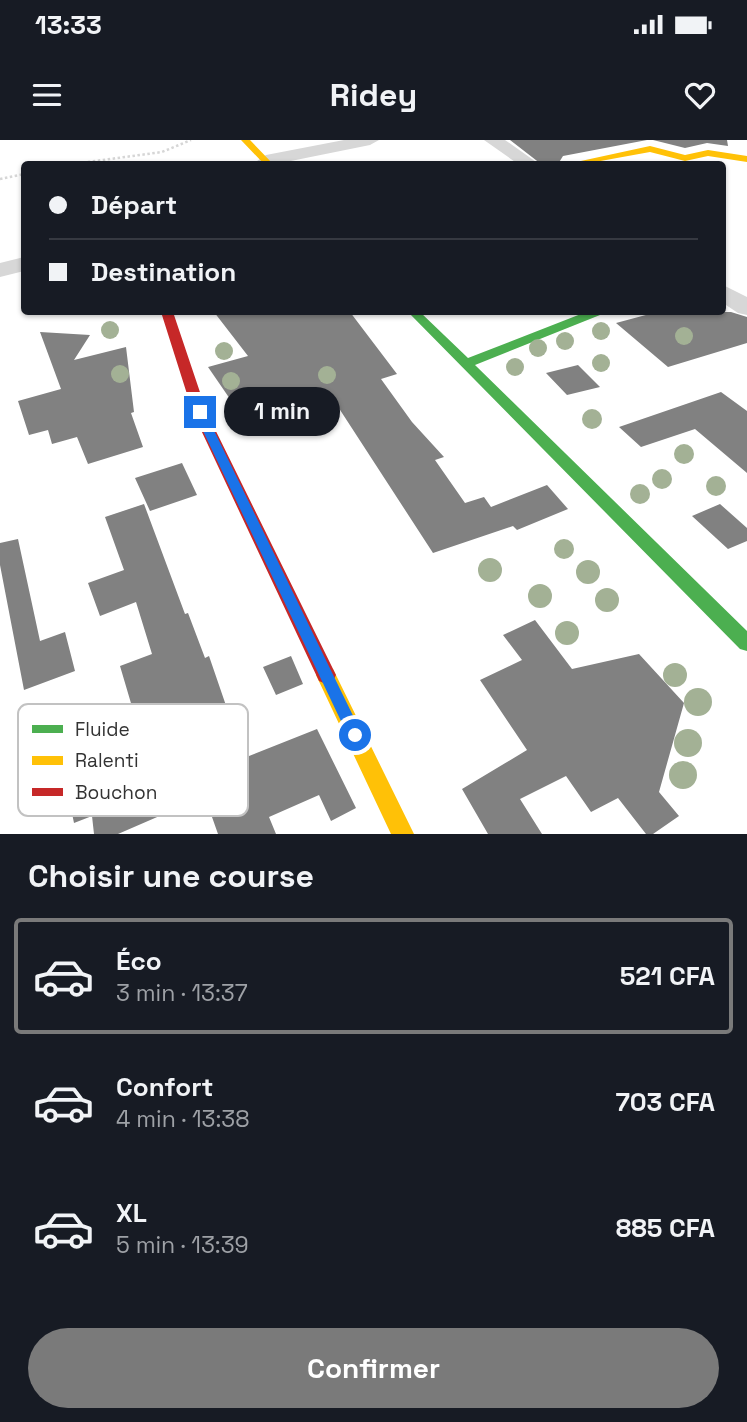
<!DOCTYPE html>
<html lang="fr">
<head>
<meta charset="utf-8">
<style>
  body { margin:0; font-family:"Space Grotesk",sans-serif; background:#20242c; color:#f1f3f6; height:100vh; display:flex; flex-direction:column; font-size:26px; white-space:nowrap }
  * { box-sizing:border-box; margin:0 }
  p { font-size:23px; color:#9ea1a6 }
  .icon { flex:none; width:38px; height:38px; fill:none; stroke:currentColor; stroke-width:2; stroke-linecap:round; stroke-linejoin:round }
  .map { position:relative; height:694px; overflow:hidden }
  .sheet { display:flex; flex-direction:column; background:#171b24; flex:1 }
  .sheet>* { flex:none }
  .guide { position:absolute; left:21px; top:21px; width:705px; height:154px; border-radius:7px; box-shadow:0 2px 5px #0004; display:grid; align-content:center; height:154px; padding:0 28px; background:#171b24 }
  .end { position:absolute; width:32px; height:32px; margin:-16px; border:9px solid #1a73e8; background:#fff; box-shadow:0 0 0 4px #fff }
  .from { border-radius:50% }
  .bubble { position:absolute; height:49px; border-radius:24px; background:#171b24; box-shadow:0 2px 5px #0004; font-size:23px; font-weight:700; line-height:49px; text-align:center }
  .guide b { display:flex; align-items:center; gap:24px; height:66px; font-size:26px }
  .guide b+b { border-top:2px solid #363941 }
  .guide i { width:18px; height:18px; background:#f1f3f6 }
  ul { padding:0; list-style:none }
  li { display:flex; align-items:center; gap:21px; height:116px; margin:0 14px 10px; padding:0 14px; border:4px solid transparent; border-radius:7px }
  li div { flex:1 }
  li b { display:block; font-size:26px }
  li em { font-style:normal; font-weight:700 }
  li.selected { border-color:#7a7a7a }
  li>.icon { width:63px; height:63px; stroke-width:1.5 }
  h2 { padding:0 28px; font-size:32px; line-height:84px }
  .action { display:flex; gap:14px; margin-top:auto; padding:14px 28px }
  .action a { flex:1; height:80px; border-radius:42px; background:#7a7a7a; color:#fff; font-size:28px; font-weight:700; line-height:80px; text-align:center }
  .status { display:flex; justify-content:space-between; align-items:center; height:49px; padding:0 35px; background:#171b24; direction:ltr }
  .status svg { height:19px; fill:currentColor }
  header { display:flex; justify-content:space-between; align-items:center; height:91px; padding:0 28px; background:#171b24; font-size:32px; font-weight:700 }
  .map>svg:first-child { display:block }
  .building { fill:#818181 }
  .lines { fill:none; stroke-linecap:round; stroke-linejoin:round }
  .path { stroke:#d6d6d6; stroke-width:2.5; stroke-dasharray:2.5 2.5; stroke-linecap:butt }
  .street { fill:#d7d7d7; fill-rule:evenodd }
  .fast { fill:#4caf50; fill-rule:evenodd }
  .slow { fill:#ffc107; fill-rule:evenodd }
  .jam { fill:#c62828; fill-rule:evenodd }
  .tree { fill:#a3b195 }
  .route { fill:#1a73e8 }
  .key { fill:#fff; stroke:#c2c2c2; stroke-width:2 }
  .key-label { font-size:19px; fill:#333 }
</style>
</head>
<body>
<div class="status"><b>13:33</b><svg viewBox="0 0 49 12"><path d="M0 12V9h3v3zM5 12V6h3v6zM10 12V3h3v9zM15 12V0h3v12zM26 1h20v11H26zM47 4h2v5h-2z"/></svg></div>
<header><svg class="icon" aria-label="menu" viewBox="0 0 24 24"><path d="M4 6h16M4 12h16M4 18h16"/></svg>Ridey<svg class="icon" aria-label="heart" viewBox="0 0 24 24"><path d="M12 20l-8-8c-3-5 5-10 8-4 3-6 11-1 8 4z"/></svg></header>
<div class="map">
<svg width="747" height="694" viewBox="0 0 747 694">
  <rect width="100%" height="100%" fill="#fff"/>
  <path class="building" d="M510 0H647L563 16 558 24H541Z
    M653 0H727L728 6 707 3 685 8Z
    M214 172H350L397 234 381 239 412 282 444 317 435 320 465 363 484 357 491 367 547 345 568 369 517 390 513 386 433 413 331 256 277 270 273 265 241 275 208 227 248 216Z
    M657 172H731L747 177V203L668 227 616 183Z
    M40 192 90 195 74 220 126 207 134 272 131 273 143 307 88 324 77 297 52 304 48 290 29 295 18 261 61 249Z
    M578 225 600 247 567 255 546 233Z
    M721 252 747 271V333L695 289 641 307 619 287Z
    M182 323 197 355 150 371 135 338Z
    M144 364 185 474 188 473 205 518 209 516 244 618 317 589 356 668 331 681 319 655 269 677 276 694H218L206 660 202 661 201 658 118 694H94L92 676 74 683 67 649 43 659 34 615 38 611 133 570 120 526 152 514 136 462 100 476 88 443 124 430 105 377Z
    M720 364 747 388V401L728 409 692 376Z
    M18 399 40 501 65 492 75 531 24 550 0 425V403Z
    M535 480 572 529 639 514 684 563 659 652 679 676 653 694H646L618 658 591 672 566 636 520 659 542 694H488L462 649 527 610 480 540 522 520 503 495Z
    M291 516 303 544 276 555 263 527Z"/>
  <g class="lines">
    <path class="path" d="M73 24 162 12 191 0
      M0 39 24 34"/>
    <path class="street" d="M344 0H379L370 5 276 24H259L257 21 266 15Z
      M484 0H505L539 24H518Z
      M24 117V131L0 137V123Z
      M723 145 747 157V175L738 173 723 163Z"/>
    <path class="fast" d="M408 172H420L468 218 586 172H602L600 175 475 225 747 491V511L740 509Z"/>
    <path class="slow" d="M241 0H250L273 24H264Z
      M650 6 685 15 708 10 747 16V22L708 16 685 21 650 12 584 24H567Z
      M326 526 333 529 414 694H391L316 535 319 529Z"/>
    <path class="jam" d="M161 172H173L207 273 336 535 333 541 326 544 319 541 193 273Z"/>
  </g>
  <g class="tree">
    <circle cx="110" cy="190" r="9"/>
    <circle cx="601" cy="191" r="9"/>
    <circle cx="684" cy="196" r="9"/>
    <circle cx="565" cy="201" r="9"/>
    <circle cx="538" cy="208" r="9"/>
    <circle cx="224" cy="211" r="9"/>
    <circle cx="601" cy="223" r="9"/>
    <circle cx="515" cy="227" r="9"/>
    <circle cx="120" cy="234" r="9"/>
    <circle cx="327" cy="235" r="9"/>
    <circle cx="231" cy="241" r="9"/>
    <circle cx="592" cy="279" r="10"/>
    <circle cx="684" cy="314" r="10"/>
    <circle cx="662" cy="339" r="10"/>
    <circle cx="716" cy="346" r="10"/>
    <circle cx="640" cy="354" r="10"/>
    <circle cx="564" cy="409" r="10"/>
    <circle cx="490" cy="430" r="12"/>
    <circle cx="588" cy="432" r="12"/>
    <circle cx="540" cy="456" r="12"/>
    <circle cx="607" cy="460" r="12"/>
    <circle cx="567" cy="493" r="12"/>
    <circle cx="675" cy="535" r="12"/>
    <circle cx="698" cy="562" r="14"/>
    <circle cx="688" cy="603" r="14"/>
    <circle cx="683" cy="635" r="14"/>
  </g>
  <path class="route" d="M200 269 205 272 360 590 363 595 360 600H350L194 272Z"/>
  <rect x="18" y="564" width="230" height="112" rx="10" class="key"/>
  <rect x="32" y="585" width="31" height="8" fill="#4caf50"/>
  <rect x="32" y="616" width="31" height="9" fill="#ffc107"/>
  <rect x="32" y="648" width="31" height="8" fill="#c62828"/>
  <g class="key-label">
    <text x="75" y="596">Fluide</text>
    <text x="75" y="627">Ralenti</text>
    <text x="75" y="659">Bouchon</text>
  </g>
</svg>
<i class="end from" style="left:355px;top:595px"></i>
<i class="end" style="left:200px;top:272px"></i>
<div class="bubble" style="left:224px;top:247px;width:116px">1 min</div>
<div class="guide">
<b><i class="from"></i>Départ</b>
<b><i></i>Destination</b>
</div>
</div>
<section class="sheet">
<h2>Choisir une course</h2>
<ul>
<li class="selected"><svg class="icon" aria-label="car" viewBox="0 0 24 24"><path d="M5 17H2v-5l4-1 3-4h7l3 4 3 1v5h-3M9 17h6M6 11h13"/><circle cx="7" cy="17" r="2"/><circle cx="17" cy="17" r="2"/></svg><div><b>Éco</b><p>3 min · 13:37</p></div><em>521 CFA</em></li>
<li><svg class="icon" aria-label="car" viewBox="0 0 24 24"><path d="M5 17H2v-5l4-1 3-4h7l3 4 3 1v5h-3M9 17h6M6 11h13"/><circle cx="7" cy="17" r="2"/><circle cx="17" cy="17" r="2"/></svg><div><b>Confort</b><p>4 min · 13:38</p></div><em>703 CFA</em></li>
<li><svg class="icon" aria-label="car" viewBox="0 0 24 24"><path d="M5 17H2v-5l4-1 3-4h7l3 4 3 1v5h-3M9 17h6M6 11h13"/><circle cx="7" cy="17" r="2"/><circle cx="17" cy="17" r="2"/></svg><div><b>XL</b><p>5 min · 13:39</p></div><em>885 CFA</em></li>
</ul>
<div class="action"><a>Confirmer</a></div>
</section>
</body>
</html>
